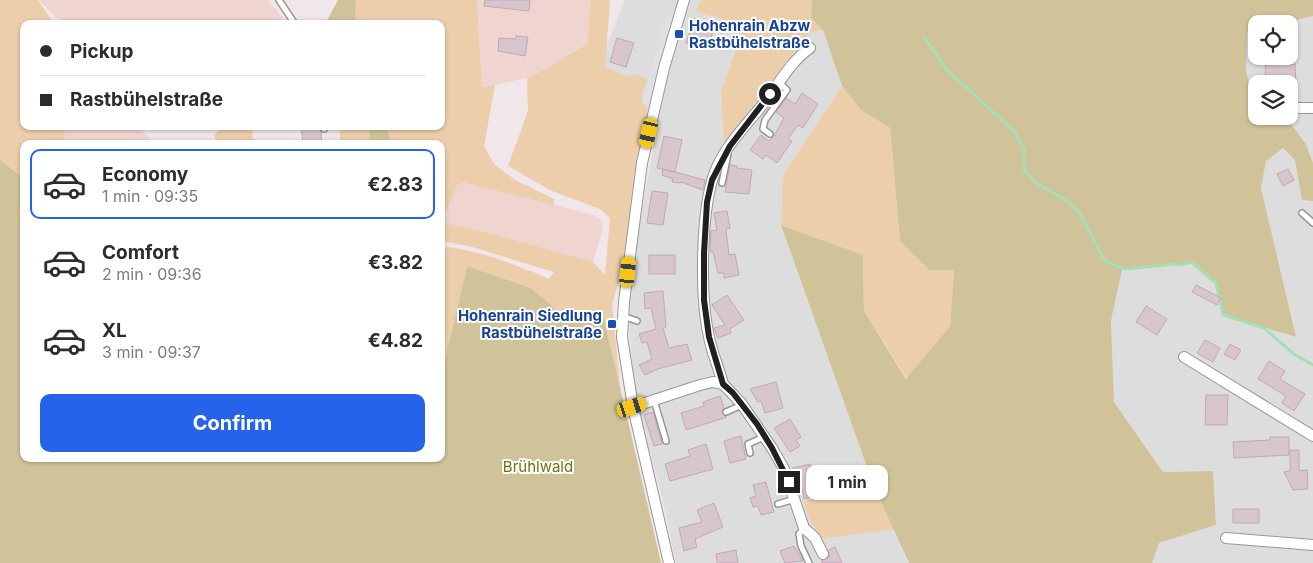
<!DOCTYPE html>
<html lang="en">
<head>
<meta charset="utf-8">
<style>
  body { margin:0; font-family:Inter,sans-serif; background:#f7f7f7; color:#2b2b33; height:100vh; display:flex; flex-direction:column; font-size:19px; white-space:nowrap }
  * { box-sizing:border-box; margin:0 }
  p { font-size:16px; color:#7c7c81 }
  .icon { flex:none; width:28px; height:28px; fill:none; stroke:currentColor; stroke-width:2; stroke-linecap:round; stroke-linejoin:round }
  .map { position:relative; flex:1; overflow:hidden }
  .details { position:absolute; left:20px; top:140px; width:425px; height:322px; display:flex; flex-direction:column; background:#fff; border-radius:10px; box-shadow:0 1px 4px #0004 }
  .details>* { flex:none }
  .banner { position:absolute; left:20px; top:20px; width:425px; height:110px; border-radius:10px; box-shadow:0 1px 4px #0004; display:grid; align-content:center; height:110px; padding:0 20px; background:#fff }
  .buttons { position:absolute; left:1248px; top:15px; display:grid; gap:10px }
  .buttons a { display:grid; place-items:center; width:50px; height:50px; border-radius:10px; background:#fff; box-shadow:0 1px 4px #0004; font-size:25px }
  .end { position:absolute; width:22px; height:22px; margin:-11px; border:6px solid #202020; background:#fff; box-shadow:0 0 0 2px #fff }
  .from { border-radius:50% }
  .bubble { position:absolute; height:35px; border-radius:10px; background:#fff; box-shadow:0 1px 4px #0004; font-size:16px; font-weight:700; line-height:35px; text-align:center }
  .car { position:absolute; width:15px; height:30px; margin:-15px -8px; border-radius:6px; box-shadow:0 0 4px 1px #0007; background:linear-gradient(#f5c518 24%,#345 0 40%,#f5c518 0 76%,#345 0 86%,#f5c518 0) }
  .banner b { display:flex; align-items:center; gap:18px; height:48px; font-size:19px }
  .banner b+b { border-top:1px solid #e1e1e2 }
  .banner i { width:12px; height:12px; background:#2b2b33 }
  ul { padding:9px 0 0; list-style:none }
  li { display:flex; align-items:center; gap:15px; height:70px; margin:0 10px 8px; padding:0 10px; border:2px solid transparent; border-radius:10px }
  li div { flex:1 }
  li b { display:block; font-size:19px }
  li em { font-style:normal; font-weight:700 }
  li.current { border-color:#2563eb }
  li>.icon { width:45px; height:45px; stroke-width:1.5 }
  .cta { display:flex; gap:10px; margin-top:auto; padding:10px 20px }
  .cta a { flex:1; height:58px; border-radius:10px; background:#2563eb; color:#fff; font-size:20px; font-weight:700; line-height:58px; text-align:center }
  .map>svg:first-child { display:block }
  .residential { fill:#deddde }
  .farmland { fill:#f0d4d0 }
  .grass { fill:#ecceaa }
  .forest { fill:#d1c399 }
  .parking { fill:#e0e0e0 }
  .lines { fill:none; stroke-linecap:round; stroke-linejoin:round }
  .stream { stroke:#a5e0b4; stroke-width:3 }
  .building { fill:#d8c6cf; stroke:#c3a7b6 }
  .service-casing { stroke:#979797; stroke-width:8 }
  .minor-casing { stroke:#979797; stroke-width:12 }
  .service { stroke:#fff; stroke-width:5 }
  .minor { stroke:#fff; stroke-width:10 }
  .route { stroke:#202020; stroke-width:6 }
  .transit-dot { fill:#1a4fb4; stroke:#fff; stroke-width:2 }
  .labels { text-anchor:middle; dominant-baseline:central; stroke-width:4; stroke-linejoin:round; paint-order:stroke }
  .transit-label { font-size:15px; font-weight:bold; fill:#164399; stroke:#fff; text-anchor:start }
  .park-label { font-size:15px; fill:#6b7809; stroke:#fff }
</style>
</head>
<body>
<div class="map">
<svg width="1313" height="563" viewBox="0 0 1313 563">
  <rect width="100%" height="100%" fill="#f1e6e9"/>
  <path class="residential" d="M625 0H701L696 11 744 26 721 91 724 142 810 32 823 30 842 86 783 175 781 225 873 484 804 501 822 539 894 529 909 563H676L662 497 635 397 628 308 639 227 652 156 661 125 642 103 591 85Z
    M1313 16V163L1306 144 1291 124 1269 116H1289V84H1256V108L1246 72 1247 31 1256 29V56H1289V24H1279Z
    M1283 148 1295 160 1302 199 1313 201V563H1152L1159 543 1216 525 1213 471 1163 472 1114 402 1111 321 1122 270 1174 264 1182 265 1191 262 1216 283 1223 315 1296 337 1261 188 1266 160Z"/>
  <path class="farmland" d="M39 0H268L288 24H63Z
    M477 0H591L587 44 528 78 482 87Z
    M63 126H137L151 140 164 144H63L65 132Z
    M463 182 594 215 600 219 603 227 593 262 497 235 445 224 444 218 457 184Z"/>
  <path class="grass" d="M0 0H38L54 24H24V126H63L65 132 63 144H24V178L0 160Z
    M356 0H477L482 87 495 85 484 146 494 164 515 180 554 199V205L463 182 457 185 444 218 445 223 497 235 593 262 605 275 610 218 600 209 552 191 508 166 528 111 527 79 587 44 591 0H610L605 67 629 77 634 74 647 79 641 99 649 111 620 278 612 304 620 386 603 314 564 316 531 288 467 266 444 364H441V246C478 250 515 264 549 279L554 272 469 246 441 241V144H391L387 126H441V24H355Z
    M701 0H812L811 18 823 30 810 32 724 143 721 91 744 26 696 11Z
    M842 86 861 110 890 128 900 241 954 270 950 326 907 379 864 311 863 255 781 225 783 175Z
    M224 126H258L253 128 252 137 259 144H217L214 135Z
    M340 126H368L371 144H340Z
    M873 484 894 529 822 539 810 521 804 501Z"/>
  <path class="forest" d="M338 0H356L355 24H325Z
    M812 0H1313V16L1279 24H1256V29L1247 32 1246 72 1256 108V116H1269L1291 124 1306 144 1313 163V201L1302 200 1295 160 1283 148 1266 161 1261 188 1296 337 1223 315 1216 283 1192 262 1182 265 1174 264 1122 270 1111 321 1114 402 1163 472 1213 471 1216 525 1159 543 1152 563H909L873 484 781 225 863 255 864 311 906 379 950 326 954 270H930L900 241 890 128 861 110 842 86 823 30 811 18Z
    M368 126H387L391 144H371Z
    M0 160 24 178V459H441V364H444L467 266 531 288 564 316 603 314 661 563H0Z"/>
  <path class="parking" d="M666 15 673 17 649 106 642 103Z"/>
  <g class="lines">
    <path class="stream" d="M924 37 947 70 1014 131 1024 150V169L1036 183 1066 200 1079 212 1105 261 1125 269
      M1128 269 1174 264 1182 265 1191 262 1216 283 1223 315 1264 328 1294 354 1313 365"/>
  </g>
  <path class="building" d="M485 0H530L529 11 484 6Z
    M694 18 715 25 707 49 686 43Z
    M516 36 528 37 525 56 498 51 499 38 516 39Z
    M617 38 634 43 626 67 610 62Z
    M1295 64 1296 84H1266L1265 65Z
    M802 93 818 104 803 128 798 125 788 139 792 141 777 163 766 155 763 159 750 150 761 135 769 141 774 136 784 118 776 112 786 98 795 104Z
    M301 126H320L322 142 303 144Z
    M664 136 682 140 675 172 657 168Z
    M730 165 737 166V168L752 170 749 194 725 192Z
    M663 169 705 180 703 190 681 182V183L672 182 673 179 662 175Z
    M1288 169 1294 180 1283 186 1277 174Z
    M652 191 668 193 663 225 647 223Z
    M727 211 730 228 726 229 729 255 735 254 739 275 724 278V273H718L713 252H711L710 247 711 231 717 230 714 213Z
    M649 255H675V274H649Z
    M1196 285 1221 298 1217 305 1192 292Z
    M663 291 666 327 663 328 669 348 687 344 692 360 658 369 645 375 639 365 652 359 647 342 642 343 639 334 656 329 651 308 645 309 644 293Z
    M727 295 744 320 730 329 731 333 718 338 714 328 725 325 712 305Z
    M1146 306 1167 319 1157 335 1136 322Z
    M1205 340 1220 348 1213 362 1197 353Z
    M1230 344 1241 350 1235 360 1224 354Z
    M1269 361 1285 371 1280 379 1305 394 1294 411 1282 403 1286 396 1258 379Z
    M776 382 783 408 765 413 761 401 758 402 750 389Z
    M1206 395H1228L1227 425H1205Z
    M720 396 724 408 722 413 727 417 686 430 681 413 704 406 703 402Z
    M653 412 662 444 654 446 644 415Z
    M790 419 801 437 796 440 800 446 790 452 774 428Z
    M741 436 746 459 730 463 724 441Z
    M1270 437H1289V455L1234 458 1233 442 1270 440Z
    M706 444 713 469 670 481 665 464 690 456 688 450Z
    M1290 450H1299V471L1307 470 1308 489 1293 490 1284 472 1290 471Z
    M810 464 814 478 824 475 827 488 817 491 818 495 804 499 802 489 799 490 793 468Z
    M766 482 774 512 761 515 758 506 753 507 750 498 756 496 753 485Z
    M714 503 723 527 695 539 697 547 684 551 679 528 702 522 697 510Z
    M1233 509H1259V523H1233Z
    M794 546 803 561 785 563 780 551Z
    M835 547 842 563H823L821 561 829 557V550Z
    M736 550 738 563H717L716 554Z"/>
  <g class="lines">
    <g class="service-casing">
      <path id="service" d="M279 0 295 24
        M324 126V129
        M770 134 763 129 765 120 787 90 780 83
        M722 183 728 154
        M1302 213 1313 223
        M623 316 637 321
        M654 400 666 441
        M726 412 742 405
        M750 453 748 444 764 437
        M778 504 795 499
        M804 528 799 534 801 546 809 563"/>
    </g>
    <g class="minor-casing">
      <path id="minor" d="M1295 108H1313
        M1184 357 1313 436
        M723 384C719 368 712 353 709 337 700 297 700 204 717 167 728 143 748 123 764 103 779 84 790 62 810 48
        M633 407 700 385 713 382 723 384 741 403 772 448 784 469 804 528 815 538 823 554
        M1226 538 1313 545
        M669 563 633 407 622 337 624 302 642 163 664 68 684 0"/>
    </g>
    <use href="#service" class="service"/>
    <use href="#minor" class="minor"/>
  </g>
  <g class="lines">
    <path class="route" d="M770 94 730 146 712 180 707 202 704 253V300L709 337 723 384 733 393 757 424 772 448 789 482"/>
  </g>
  <g class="transit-dot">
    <rect x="674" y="29" width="10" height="10" rx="2.5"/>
    <rect x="607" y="319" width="10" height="10" rx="2.5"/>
  </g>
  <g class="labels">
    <g class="transit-label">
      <text x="689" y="25">Hohenrain Abzw<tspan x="689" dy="17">Rastbühelstraße</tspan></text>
      <text x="602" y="315" text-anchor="end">Hohenrain Siedlung<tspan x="602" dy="17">Rastbühelstraße</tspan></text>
    </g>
    <g class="park-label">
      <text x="538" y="466">Brühlwald</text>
    </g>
  </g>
</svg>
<div class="buttons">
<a><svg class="icon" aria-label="locate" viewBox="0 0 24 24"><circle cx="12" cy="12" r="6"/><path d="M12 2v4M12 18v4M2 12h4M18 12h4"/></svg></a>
<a><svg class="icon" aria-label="layers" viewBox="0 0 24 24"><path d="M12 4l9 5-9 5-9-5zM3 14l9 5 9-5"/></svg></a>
</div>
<i class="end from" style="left:770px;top:94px"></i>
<i class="end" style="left:789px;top:482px"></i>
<div class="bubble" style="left:806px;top:465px;width:82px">1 min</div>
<i class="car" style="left:649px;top:133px;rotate:193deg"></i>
<i class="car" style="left:628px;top:272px;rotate:6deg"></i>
<i class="car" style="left:632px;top:407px;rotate:72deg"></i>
<div class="banner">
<b><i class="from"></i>Pickup</b>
<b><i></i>Rastbühelstraße</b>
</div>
<section class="details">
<ul>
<li class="current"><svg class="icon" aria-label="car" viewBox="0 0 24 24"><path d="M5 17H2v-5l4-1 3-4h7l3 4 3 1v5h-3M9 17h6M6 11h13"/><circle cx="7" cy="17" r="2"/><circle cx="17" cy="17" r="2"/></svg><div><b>Economy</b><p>1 min · 09:35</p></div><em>€2.83</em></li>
<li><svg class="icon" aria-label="car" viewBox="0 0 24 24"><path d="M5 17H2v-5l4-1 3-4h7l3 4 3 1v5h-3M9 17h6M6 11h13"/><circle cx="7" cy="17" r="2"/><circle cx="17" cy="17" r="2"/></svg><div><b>Comfort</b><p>2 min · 09:36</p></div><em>€3.82</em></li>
<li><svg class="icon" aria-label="car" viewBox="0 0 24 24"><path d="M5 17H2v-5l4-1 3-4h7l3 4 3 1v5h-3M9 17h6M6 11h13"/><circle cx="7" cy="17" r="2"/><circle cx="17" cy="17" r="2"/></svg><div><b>XL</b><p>3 min · 09:37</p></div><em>€4.82</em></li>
</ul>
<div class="cta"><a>Confirm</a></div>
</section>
</div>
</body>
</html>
